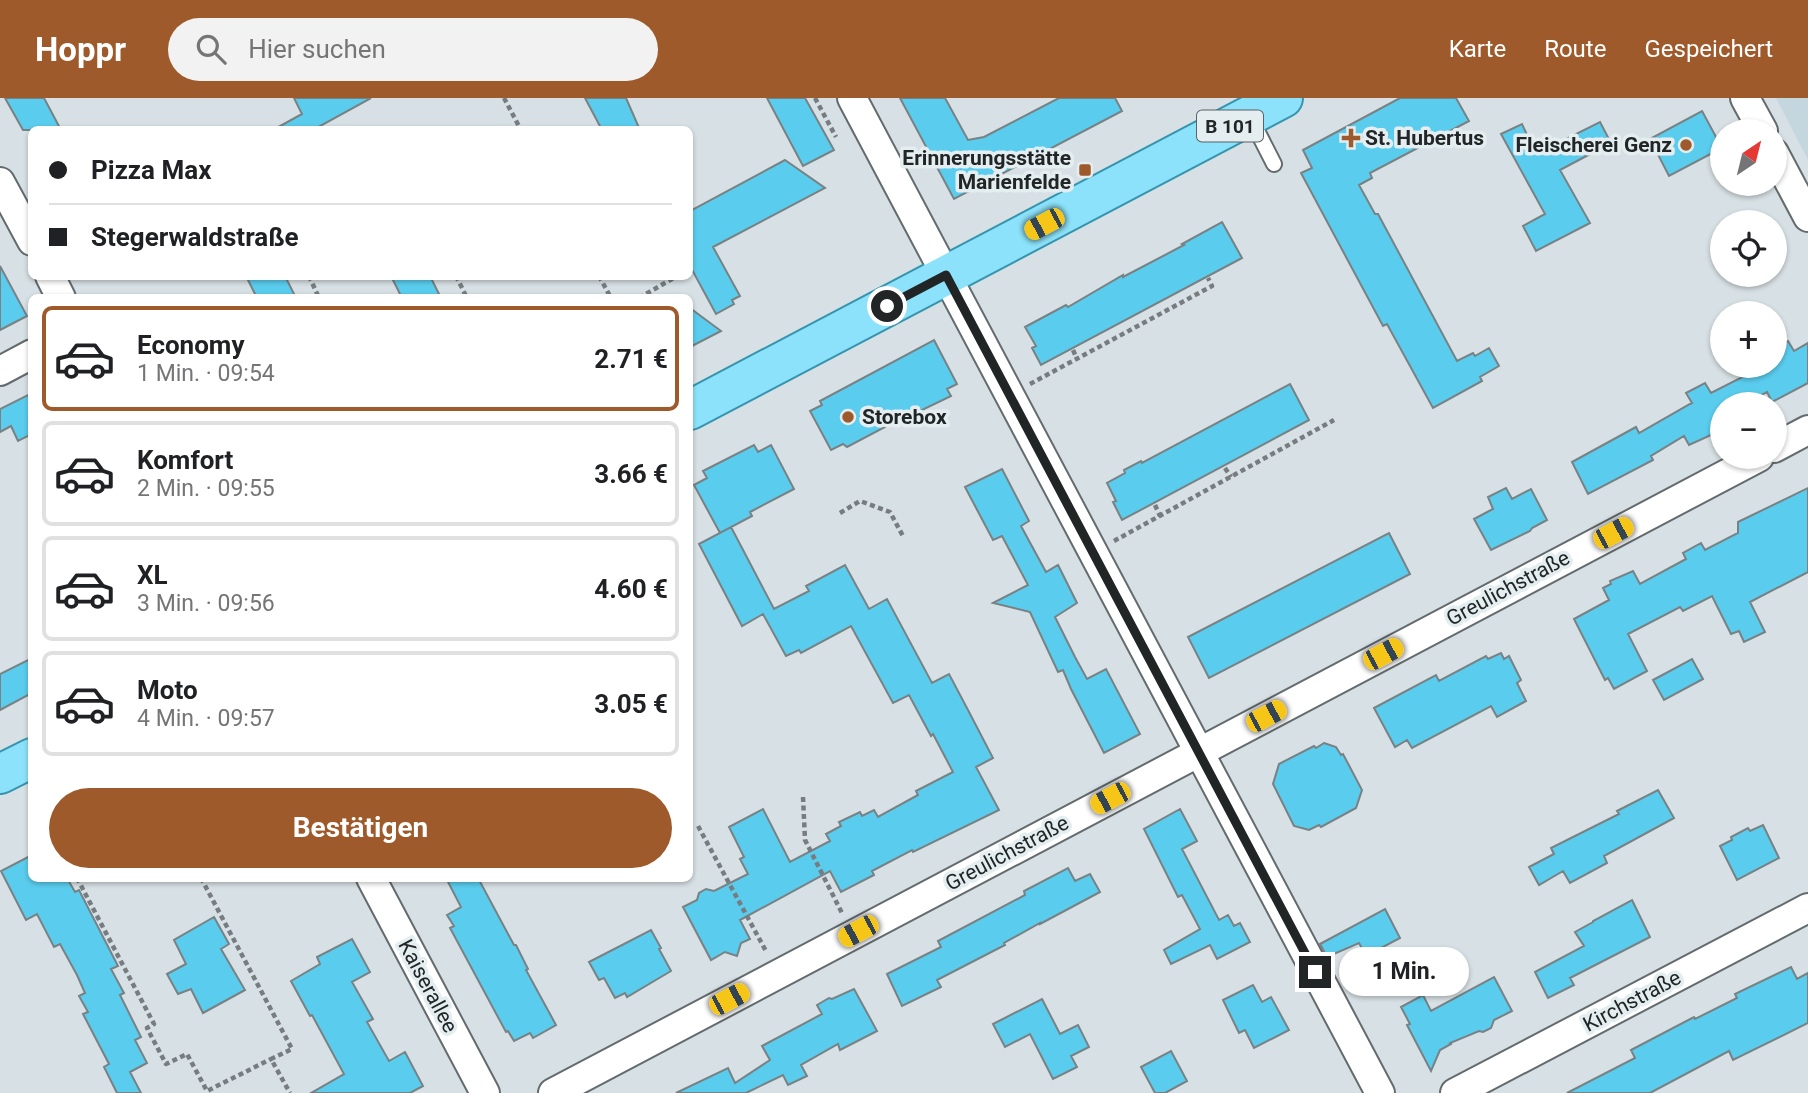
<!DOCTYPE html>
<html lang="de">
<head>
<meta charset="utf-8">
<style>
  body { margin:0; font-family:Roboto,sans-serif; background:#f2f2f2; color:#202124; height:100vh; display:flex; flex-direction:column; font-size:26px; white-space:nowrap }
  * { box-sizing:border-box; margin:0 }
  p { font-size:23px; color:#757577 }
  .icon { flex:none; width:38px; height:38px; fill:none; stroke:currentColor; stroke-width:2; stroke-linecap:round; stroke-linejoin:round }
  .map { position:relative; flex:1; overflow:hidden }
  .sheet { position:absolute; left:28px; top:196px; width:665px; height:588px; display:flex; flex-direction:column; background:#fff; border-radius:10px; box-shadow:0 2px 5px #0004 }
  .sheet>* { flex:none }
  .top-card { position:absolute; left:28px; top:28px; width:665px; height:154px; border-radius:10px; box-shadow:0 2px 5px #0004; display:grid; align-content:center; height:154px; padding:0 21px; background:#fff }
  .needle { width:46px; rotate:35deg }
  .controls { position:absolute; left:1710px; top:21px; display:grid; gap:14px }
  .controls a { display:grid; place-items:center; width:77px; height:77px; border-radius:50%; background:#fff; box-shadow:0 2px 5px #0004; font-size:35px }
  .end { position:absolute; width:32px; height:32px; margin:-16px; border:9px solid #212526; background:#fff; box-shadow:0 0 0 4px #fff }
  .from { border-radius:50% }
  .bubble { position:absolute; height:49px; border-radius:24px; background:#fff; box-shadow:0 2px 5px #0004; font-size:23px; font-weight:700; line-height:49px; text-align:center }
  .car { position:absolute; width:21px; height:42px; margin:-21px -10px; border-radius:9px; box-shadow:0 0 5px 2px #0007; background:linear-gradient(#f5c518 24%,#345 0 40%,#f5c518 0 76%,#345 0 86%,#f5c518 0) }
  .top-card b { display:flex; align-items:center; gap:24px; height:66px; font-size:26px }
  .top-card b+b { border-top:2px solid #e0e0e0 }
  .top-card i { width:18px; height:18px; background:#202124 }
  ul { padding:12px 0 0; list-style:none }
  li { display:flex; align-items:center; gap:21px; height:105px; margin:0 14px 10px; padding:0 7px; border:4px solid #e0e0e0; border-radius:10px }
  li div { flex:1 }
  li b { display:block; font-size:26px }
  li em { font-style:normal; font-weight:700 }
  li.on { border-color:#9e5a2b }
  li>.icon { width:63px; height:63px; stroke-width:1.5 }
  .primary-button { display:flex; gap:14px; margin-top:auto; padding:14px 21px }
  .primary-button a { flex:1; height:80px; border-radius:42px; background:#9e5a2b; color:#fff; font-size:28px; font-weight:700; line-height:80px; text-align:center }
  header { display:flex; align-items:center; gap:42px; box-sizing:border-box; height:98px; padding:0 35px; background:#9e5a2b; color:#fff }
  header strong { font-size:33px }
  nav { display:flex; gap:38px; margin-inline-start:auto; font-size:24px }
  .search { width:490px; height:63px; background:#f2f2f2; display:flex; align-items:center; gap:18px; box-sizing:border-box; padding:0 24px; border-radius:38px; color:#757577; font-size:26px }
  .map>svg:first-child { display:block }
  .built { fill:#c5d7de }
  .building { fill:#5acdee; stroke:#788184; stroke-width:2 }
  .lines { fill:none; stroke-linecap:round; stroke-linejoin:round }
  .service-casing { stroke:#636b6e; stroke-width:18 }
  .minor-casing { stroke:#636b6e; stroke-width:32 }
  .primary-casing { stroke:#3594ae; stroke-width:42 }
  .path { stroke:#767c7f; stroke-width:4.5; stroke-dasharray:5 3.5; stroke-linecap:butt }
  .service { stroke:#fff; stroke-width:14 }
  .minor { stroke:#fff; stroke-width:28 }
  .primary { stroke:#8ce2fa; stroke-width:38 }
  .route { stroke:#212526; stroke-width:9 }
  .poi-dot { fill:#9e5a2b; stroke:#e4eef1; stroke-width:2.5 }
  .labels { text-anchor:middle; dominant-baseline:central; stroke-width:7; stroke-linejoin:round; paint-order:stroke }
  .shield { fill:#e4eef1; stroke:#5c6163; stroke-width:2 }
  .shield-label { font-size:19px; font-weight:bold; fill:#212526 }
  .poi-label { font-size:21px; font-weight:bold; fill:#212526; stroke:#e4eef1; text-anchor:start }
  .street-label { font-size:21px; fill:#212526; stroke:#e4eef1 }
</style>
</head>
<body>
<header>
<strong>Hoppr</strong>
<div class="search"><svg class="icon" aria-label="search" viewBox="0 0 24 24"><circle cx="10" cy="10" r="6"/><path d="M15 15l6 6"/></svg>Hier suchen</div>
<nav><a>Karte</a><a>Route</a><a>Gespeichert</a></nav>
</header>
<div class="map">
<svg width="1808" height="995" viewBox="0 0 1808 995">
  <rect width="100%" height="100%" fill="#d7e0e4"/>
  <path class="built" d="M1776 0H1808V62Z"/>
  <path class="building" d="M5 0H44L61 32H23Z
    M294 0H371L313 32H273L302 16Z
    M585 0H626L640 32H602Z
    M767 0H805L834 52 803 68Z
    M900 0H945L968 42 984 39 1059 0H1115L1122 13 954 101Z
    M1400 0H1456L1469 23 1370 75 1372 80 1359 87 1375 116H1378L1457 263 1473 255 1475 258 1489 250 1499 268 1480 279 1482 283 1433 310 1387 226 1383 228 1301 75 1312 70 1303 52Z
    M1702 13 1722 50 1669 78 1650 41Z
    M1600 24 1611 45 1560 72 1590 125 1536 153 1523 128 1545 116 1501 36 1522 26 1536 56Z
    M785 62 825 90 713 149 740 198 732 202 734 206 716 216 690 168V113Z
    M1222 124 1242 160 1041 267 1032 250 1036 248 1025 229 1066 207 1068 209 1123 177V179L1184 147 1182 146Z
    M0 168 27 218 0 232Z
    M246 178H285L296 200H257Z
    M391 178H430L441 200H402Z
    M690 210 721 233 690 249Z
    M934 242 957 286 947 291 951 298 918 314 917 312 847 349 843 346 831 352 810 313 822 307 820 303Z
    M1788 243 1794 253 1808 245V285L1772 304 1767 294 1746 306H1722V332L1689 347 1684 338 1651 358 1653 362 1588 396 1572 364 1636 329 1639 335 1690 306 1692 305 1686 295 1705 285 1711 295 1764 268H1774V250Z
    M1290 286 1309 322 1122 422 1113 404 1116 403 1107 385 1125 375 1124 372 1141 363 1142 365Z
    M32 295V336L18 343 11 328 0 334V311Z
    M754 347 758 354 771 347 794 391 750 414 752 418 720 435 694 387 707 380 703 373Z
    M1002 371 1029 423 1021 428 1046 474 1058 467 1077 505 1055 519 1075 559 1087 581 1106 571 1140 636 1104 655 1071 591 1063 572 1058 574 1030 514 993 505 1028 487 1002 438 993 442 965 389Z
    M1506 390 1512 401 1531 391 1547 422 1532 430 1530 433 1491 452 1474 421 1493 411 1488 399Z
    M1808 390V474L1750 504 1765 534 1744 544 1739 533 1731 536 1712 498 1683 513 1680 509 1628 536 1647 573 1614 591 1608 580 1605 582 1574 521 1609 502 1603 490 1611 486 1610 483 1633 473 1640 486 1686 461 1683 455 1701 445 1705 452 1738 435V424Z
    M731 429 774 511 809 493 806 488 845 467 869 511 887 501 932 585 949 576 968 612 993 660 976 669 999 712 913 754 912 752 872 773 874 777 841 794 830 773 740 822 750 841 741 845 737 858 725 854 711 862 683 809 697 802 699 795 706 791 714 793 748 776 740 761 744 759 729 729 763 711 790 764 830 743 826 736 841 728 839 724 860 714 862 718 874 712 878 719 918 697 916 693 953 674 933 636 931 638 909 597 893 605 851 528 801 555 799 552 786 558 763 516 742 528 699 446Z
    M1389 435 1410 476 1209 580 1188 539Z
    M1501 555 1504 561 1509 558 1521 582 1517 585 1526 603 1497 619 1491 608 1412 650 1407 642 1395 649 1374 610 1436 577 1439 583 1486 558 1488 561Z
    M32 560V595L0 612V576Z
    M1692 561 1703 581 1664 602 1653 582Z
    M1324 645 1336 649 1341 657 1343 656 1362 692 1356 710 1321 729 1319 727 1309 732 1294 728 1273 686 1279 666 1314 648 1316 650Z
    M1658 692 1674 720 1604 758 1607 765 1570 785 1563 773 1539 787 1529 769 1554 756 1551 750 1619 716 1617 713Z
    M1180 711 1197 743 1182 751 1219 822 1228 817 1234 828 1240 825 1250 844 1217 861 1210 847 1171 866 1164 852 1200 831 1182 797 1178 799 1144 731Z
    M1763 727 1779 760 1737 782 1720 748 1732 742 1731 739 1748 730 1750 733Z
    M32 757V780H67L75 794 79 792 118 868 111 871 124 895 120 897 141 939 135 942 147 965 130 974 141 995H117L104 969 109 966 83 916 88 914 79 898 85 895 77 877 60 846 54 849 37 816 26 822 1 773Z
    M1068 770 1075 783 1090 776 1100 794 1040 826V825L1004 845 1005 847 937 882 941 889 902 908 887 876 941 849 938 843 1025 797 1024 793Z
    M446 780H478L514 847H516L528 871 526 872 556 927 533 940 530 935 514 943 508 933 506 934 450 830 454 828 447 817 461 809Z
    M1632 802 1650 839 1570 880 1574 887 1548 900 1535 874 1584 848 1575 834 1593 824V823Z
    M1385 811 1400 840 1366 858 1359 845 1327 859 1320 846Z
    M214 819 229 846 221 851 245 892 203 915 191 891 178 896 167 876 186 866 174 842Z
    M651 832 661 850 659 851 671 873 627 899 625 895 615 900 604 880 599 882 589 864Z
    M352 841 370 874 352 884 373 921 367 924 389 963 405 954 423 988 410 995H311L344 976 312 917 310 918 291 883 320 866 317 859Z
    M1791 869 1797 881 1808 875V925L1733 962 1729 953 1650 995H1567L1635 960 1631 952 1694 919 1695 921 1737 900 1735 896Z
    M1494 879 1512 913 1494 922 1491 930 1483 934 1479 933 1450 945 1451 946 1440 952 1431 973 1407 927 1410 926 1401 909 1423 897 1431 913Z
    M1253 887 1262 904 1271 899 1289 932 1254 950 1245 932 1239 935 1223 902Z
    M854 891 877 933 840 952 838 946 801 967 807 978 788 987 783 977 746 995H676L728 970 735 985 770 962 762 948 822 916 817 907 829 900 832 901Z
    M1042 901 1060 936 1078 927 1089 949 1071 958 1077 969 1053 981 1030 936 1005 949 993 926Z
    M1171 953 1187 983 1165 995H1155L1141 969Z"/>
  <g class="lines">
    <g class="service-casing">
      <path id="service" d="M1250 19 1274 66"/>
    </g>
    <g class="minor-casing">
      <path id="minor" d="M852 0 1380 995
        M1745 0 1763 33
        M1774 55 1808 119
        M0 84 32 143
        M50 178 61 200
        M0 273 32 256
        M1774 350 1808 332
        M371 780 485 995
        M553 995 1759 359
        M1455 995 1808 810"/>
    </g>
    <g class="primary-casing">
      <path id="primary" d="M690 312 1283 0
        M0 676 32 660"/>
    </g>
    <path class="path" d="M504 0 521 32
      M815 0 836 39
      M309 178 319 200
      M456 178 467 200
      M599 178 611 200
      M639 200 677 178
      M1073 252 1077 261
      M1030 286 1212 188 1208 180
      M1225 370 1231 379
      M1155 407 1160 418
      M840 415 860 403 890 414 904 440
      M1114 443 1334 322
      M803 699 805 742 842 815
      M698 728 767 855
      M77 780 154 926 147 930 166 966 187 956 207 993 271 961
      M201 780 292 951 271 961 290 995"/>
    <use href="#service" class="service"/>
    <use href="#minor" class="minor"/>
    <use href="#primary" class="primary"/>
  </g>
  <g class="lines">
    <path class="route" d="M887 208 946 177 1315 874"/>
  </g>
  <g class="poi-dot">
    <path d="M1347.5 29.5h7v7h7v7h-7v7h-7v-7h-7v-7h7z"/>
    <circle cx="1686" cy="47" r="7"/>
    <rect x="1078" y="65" width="14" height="14" rx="3.5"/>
    <circle cx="848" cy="319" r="7"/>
  </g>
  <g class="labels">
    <rect class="shield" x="1197" y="12.5" width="66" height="31" rx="5"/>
    <g class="shield-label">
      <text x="1230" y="28">B 101</text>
    </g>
    <g class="poi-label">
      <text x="1365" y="40">St. Hubertus</text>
      <text x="1672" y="47" text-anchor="end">Fleischerei Genz</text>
      <text x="1071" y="60" text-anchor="end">Erinnerungsstätte<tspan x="1071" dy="24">Marienfelde</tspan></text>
      <text x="862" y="319">Storebox</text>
    </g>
    <g class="street-label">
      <text transform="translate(1508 490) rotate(-28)">Greulichstraße</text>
      <text transform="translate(1007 755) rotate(-28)">Greulichstraße</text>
      <text transform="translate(428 888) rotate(62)">Kaiserallee</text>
      <text transform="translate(1632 903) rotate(-28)">Kirchstraße</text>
    </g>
  </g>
</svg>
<div class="controls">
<a><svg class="needle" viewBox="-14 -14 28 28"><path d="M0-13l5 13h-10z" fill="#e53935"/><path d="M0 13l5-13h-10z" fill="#757577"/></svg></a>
<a><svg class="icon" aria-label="locate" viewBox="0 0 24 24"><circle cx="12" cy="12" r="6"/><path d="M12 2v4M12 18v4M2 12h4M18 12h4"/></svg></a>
<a>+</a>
<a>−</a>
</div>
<i class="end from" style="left:887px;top:208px"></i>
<i class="end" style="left:1315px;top:874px"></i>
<div class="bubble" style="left:1339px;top:849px;width:130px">1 Min.</div>
<i class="car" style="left:1044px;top:126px;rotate:242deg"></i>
<i class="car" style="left:1613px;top:435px;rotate:62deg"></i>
<i class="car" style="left:1383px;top:556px;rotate:62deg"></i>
<i class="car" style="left:1266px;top:618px;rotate:62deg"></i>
<i class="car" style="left:1110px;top:700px;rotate:242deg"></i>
<i class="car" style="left:858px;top:833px;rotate:242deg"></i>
<i class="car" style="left:729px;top:901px;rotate:62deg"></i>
<div class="top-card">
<b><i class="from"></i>Pizza Max</b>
<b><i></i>Stegerwaldstraße</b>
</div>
<section class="sheet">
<ul>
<li class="on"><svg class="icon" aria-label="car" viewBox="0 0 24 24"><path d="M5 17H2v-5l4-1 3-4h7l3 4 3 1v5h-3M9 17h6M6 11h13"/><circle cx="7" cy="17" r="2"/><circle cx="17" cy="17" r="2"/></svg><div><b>Economy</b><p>1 Min. · 09:54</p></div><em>2.71 €</em></li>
<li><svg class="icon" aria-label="car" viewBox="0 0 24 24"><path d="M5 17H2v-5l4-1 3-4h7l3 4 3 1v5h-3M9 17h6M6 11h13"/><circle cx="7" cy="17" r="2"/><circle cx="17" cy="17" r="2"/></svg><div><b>Komfort</b><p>2 Min. · 09:55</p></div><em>3.66 €</em></li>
<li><svg class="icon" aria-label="car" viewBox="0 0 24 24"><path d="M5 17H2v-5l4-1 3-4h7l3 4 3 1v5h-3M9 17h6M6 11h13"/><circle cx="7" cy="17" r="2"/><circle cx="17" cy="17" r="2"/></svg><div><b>XL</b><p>3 Min. · 09:56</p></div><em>4.60 €</em></li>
<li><svg class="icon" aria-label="car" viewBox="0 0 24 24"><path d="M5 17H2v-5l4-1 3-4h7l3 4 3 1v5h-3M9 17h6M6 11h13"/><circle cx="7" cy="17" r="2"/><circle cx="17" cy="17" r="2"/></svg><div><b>Moto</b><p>4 Min. · 09:57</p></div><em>3.05 €</em></li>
</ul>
<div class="primary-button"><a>Bestätigen</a></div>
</section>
</div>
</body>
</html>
